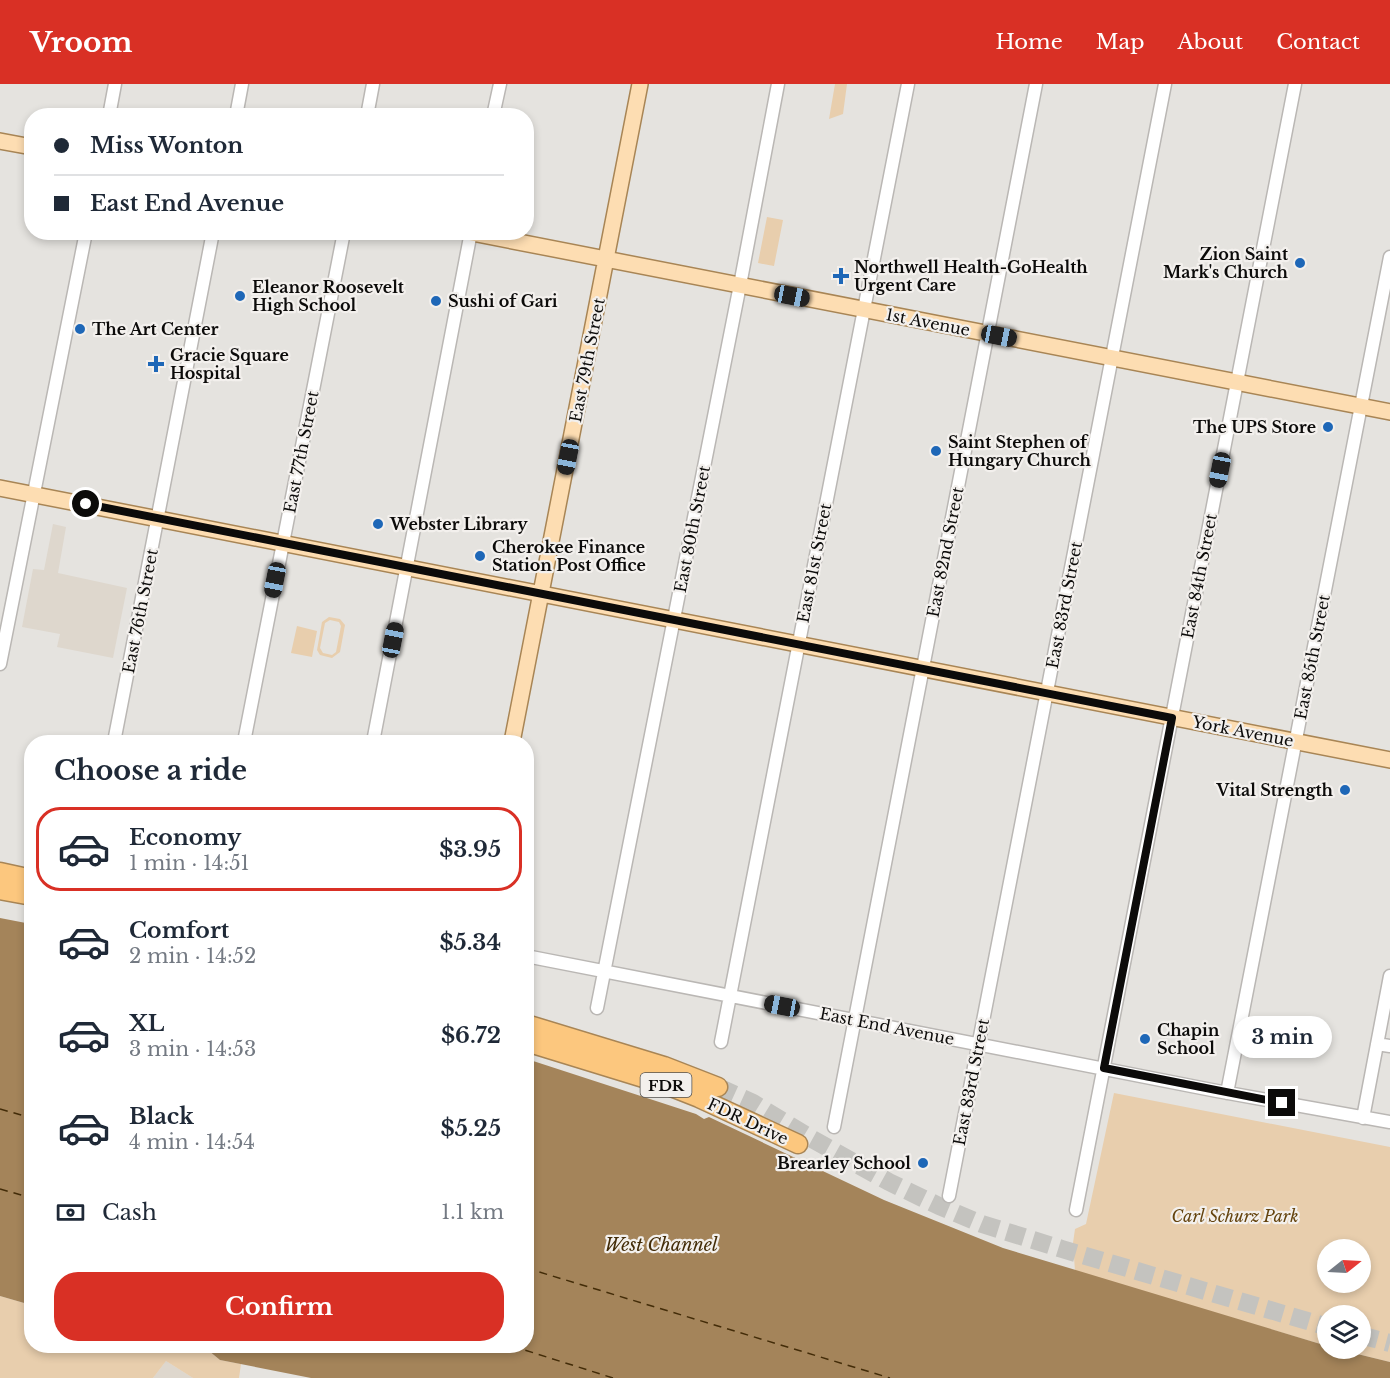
<!DOCTYPE html>
<html lang="en">
<head>
<meta charset="utf-8">
<style>
  body { margin:0; font-family:"Libre Baskerville",serif; background:#f2f2f3; color:#1f2937; height:100vh; display:flex; flex-direction:column; font-size:22px; white-space:nowrap }
  * { box-sizing:border-box; margin:0 }
  p { font-size:20px; color:#747a83 }
  .icon { flex:none; width:33px; height:33px; fill:none; stroke:currentColor; stroke-width:2; stroke-linecap:round; stroke-linejoin:round }
  .map { position:relative; flex:1; overflow:hidden }
  .details { position:absolute; left:24px; top:651px; width:510px; height:618px; display:flex; flex-direction:column; background:#fff; border-radius:24px; box-shadow:0 3px 9px #0003 }
  .details>* { flex:none }
  .guide { position:absolute; left:24px; top:24px; width:510px; height:132px; border-radius:24px; box-shadow:0 3px 9px #0003; display:grid; align-content:center; height:132px; padding:0 30px; background:#fff }
  .needle { width:39px; rotate:72deg }
  .fabs { position:absolute; left:1317px; top:1155px; display:grid; gap:12px }
  .fabs a { display:grid; place-items:center; width:54px; height:54px; border-radius:50%; background:#fff; box-shadow:0 3px 9px #0003; font-size:30px }
  .end { position:absolute; width:27px; height:27px; margin:-14px; border:8px solid #0c0b0a; background:#fff; box-shadow:0 0 0 3px #fff }
  .from { border-radius:50% }
  .bubble { position:absolute; height:42px; border-radius:21px; background:#fff; box-shadow:0 3px 9px #0003; font-size:20px; font-weight:700; line-height:42px; text-align:center }
  .car { position:absolute; width:18px; height:36px; margin:-18px -9px; border-radius:8px; box-shadow:0 0 4px 2px #0007; background:linear-gradient(#222 24%,#8ab4d8 0 40%,#222 0 76%,#8ab4d8 0 86%,#222 0) }
  .guide b { display:flex; align-items:center; gap:21px; height:57px; font-size:22px }
  .guide b+b { border-top:2px solid #e0e1e3 }
  .guide i { width:15px; height:15px; background:#1f2937 }
  ul { padding:0; list-style:none }
  li { display:flex; align-items:center; gap:18px; height:84px; margin:0 12px 9px; padding:0 18px; border:3px solid transparent; border-radius:24px }
  li div { flex:1 }
  li b { display:block; font-size:22px }
  li em { font-style:normal; font-weight:700 }
  li.on { border-color:#d93025 }
  li>.icon { width:54px; height:54px; stroke-width:1.5 }
  h2 { padding:0 30px; font-size:27px; line-height:72px }
  .pay { display:flex; align-items:center; gap:15px; height:66px; padding:0 30px; font-size:22px }
  .pay p { margin-inline-start:auto }
  .primary-button { display:flex; gap:12px; margin-top:auto; padding:12px 30px }
  .primary-button a { flex:1; height:69px; border-radius:24px; background:#d93025; color:#fff; font-size:24px; font-weight:700; line-height:69px; text-align:center }
  header { display:flex; align-items:center; gap:36px; box-sizing:border-box; height:84px; padding:0 30px; background:#d93025; color:#fff }
  header strong { font-size:28px }
  nav { display:flex; gap:33px; margin-inline-start:auto; font-size:21px }
  .map>svg:first-child { display:block }
  .built { fill:#ded7cd }
  .green { fill:#e8cead; fill-rule:evenodd }
  .water { fill:#a4845a }
  .lines { fill:none; stroke-linecap:round; stroke-linejoin:round }
  .ferry { stroke:#432c08; stroke-width:1.5; stroke-dasharray:8 6; stroke-linecap:butt }
  .highway-tunnel { stroke:#c4c3bf; stroke-width:18; stroke-dasharray:18 9; stroke-linecap:butt }
  .minor-casing { stroke:#bab7b4; stroke-width:15 }
  .major-casing { stroke:#a88555; stroke-width:18 }
  .highway-casing { stroke:#a88555; stroke-width:21 }
  .minor { stroke:#fff; stroke-width:12 }
  .major { stroke:#fdddb2; stroke-width:15 }
  .highway { stroke:#fcc77e; stroke-width:18 }
  .route { stroke:#0c0b0a; stroke-width:8 }
  .poi-dot { fill:#1e67b7; stroke:#f3f0ed; stroke-width:2 }
  .labels { text-anchor:middle; dominant-baseline:central; stroke-width:4.5; stroke-linejoin:round; paint-order:stroke }
  .shield { fill:#f3f0ed; stroke:#51504e; stroke-width:1.5 }
  .shield-label { font-size:15px; font-weight:bold; fill:#0c0b0a }
  .poi-label { font-size:16px; font-weight:bold; fill:#0c0b0a; stroke:#f3f0ed; text-anchor:start }
  .street-label { font-size:16px; fill:#0c0b0a; stroke:#f3f0ed }
  .park-label { font-size:16px; font-style:italic; fill:#64430d; stroke:#f3f0ed }
  .water-label { font-size:18px; font-style:italic; fill:#432c08; stroke:#f3f0ed }
</style>
</head>
<body>
<header>
<strong>Vroom</strong>
<nav><a>Home</a><a>Map</a><a>About</a><a>Contact</a></nav>
</header>
<div class="map">
<svg width="1390" height="1294" viewBox="0 0 1390 1294">
  <rect width="100%" height="100%" fill="#e5e3df"/>
  <path class="built" d="M53 440 66 443 58 489 127 504 113 574 57 563 60 550 22 543 33 485 44 486Z
    M166 1277 193 1294H153Z"/>
  <path class="green" d="M835 0H847L843 30 829 35Z
    M767 133 783 136 774 182 758 179Z
    M329 533 340 535 345 541 340 568 332 574 320 571 317 566 322 538ZM330 536 339 538 341 542 336 568 332 571 323 569 320 564 325 539Z
    M297 542 317 547 312 573 291 569Z
    M1114 1009 1390 1063V1278L1337 1265 1360 1264V1232H1328L1327 1262 1075 1187 1073 1159 1075 1145 1086 1140ZM1328 1166H1360V1198H1328Z
    M0 1212 31 1221 32 1262H203L220 1276 241 1280 239 1294H193L166 1277 153 1294H0Z"/>
  <path class="water" d="M0 834 31 840V1221L0 1212Z
    M527 975 696 1030 704 1035 709 1033 884 1116 1003 1164 1327 1262 1328 1264 1337 1265 1390 1278V1294H311L220 1276 203 1262H526Z"/>
  <g class="lines">
    <path class="ferry" d="M0 1025 32 1034
      M0 1105 32 1114
      M526 1184 890 1294
      M512 1262 613 1294"/>
    <path class="highway-tunnel" d="M718 1003 753 1019 812 1055 889 1098 939 1122 982 1140 1062 1165 1328 1243
      M1360 1251 1390 1259"/>
    <g class="minor-casing">
      <path id="minor" d="M109 32 115 0
        M236 32 242 0
        M367 32 373 0
        M493 32 500 0
        M0 580 86 148
        M114 658 213 148
        M244 658 344 148
        M373 658 471 148
        M526 872 1217 1007 1390 1038
        M597 924 740 201 778 0
        M721 958 908 0
        M1377 960 1390 962
        M1227 1009 1390 173
        M1363 1034 1390 892
        M834 1043 1036 0
        M949 1112 1165 0
        M1076 1126 1295 0"/>
    </g>
    <g class="major-casing">
      <path id="major" d="M0 57 32 63
        M467 148 1390 328
        M0 404 1390 676
        M512 658 640 0"/>
    </g>
    <g class="highway-casing">
      <path id="highway" d="M0 788 32 795
        M0 806 32 812
        M526 940 664 982 718 1003
        M526 958 666 1001 699 1014 798 1060"/>
    </g>
    <use href="#minor" class="minor"/>
    <use href="#major" class="major"/>
    <use href="#highway" class="highway"/>
  </g>
  <g class="lines">
    <path class="route" d="M86 420 1172 634 1104 984 1282 1019"/>
  </g>
  <g class="poi-dot">
    <circle cx="1300" cy="179" r="6"/>
    <path d="M838 183h6v6h6v6h-6v6h-6v-6h-6v-6h6z"/>
    <circle cx="240" cy="212" r="6"/>
    <circle cx="436" cy="217" r="6"/>
    <circle cx="80" cy="245" r="6"/>
    <path d="M153 271h6v6h6v6h-6v6h-6v-6h-6v-6h6z"/>
    <circle cx="1328" cy="343" r="6"/>
    <circle cx="936" cy="367" r="6"/>
    <circle cx="378" cy="440" r="6"/>
    <circle cx="480" cy="472" r="6"/>
    <circle cx="1345" cy="706" r="6"/>
    <circle cx="1145" cy="955" r="6"/>
    <circle cx="923" cy="1079" r="6"/>
  </g>
  <g class="labels">
    <rect class="shield" x="640.5" y="989" width="51" height="24" rx="4.5"/>
    <g class="shield-label">
      <text x="666" y="1001">FDR</text>
    </g>
    <g class="poi-label">
      <text x="1288" y="170" text-anchor="end">Zion Saint<tspan x="1288" dy="18">Mark's Church</tspan></text>
      <text x="854" y="183">Northwell Health-GoHealth<tspan x="854" dy="18">Urgent Care</tspan></text>
      <text x="252" y="203">Eleanor Roosevelt<tspan x="252" dy="18">High School</tspan></text>
      <text x="448" y="217">Sushi of Gari</text>
      <text x="92" y="245">The Art Center</text>
      <text x="170" y="271">Gracie Square<tspan x="170" dy="18">Hospital</tspan></text>
      <text x="1316" y="343" text-anchor="end">The UPS Store</text>
      <text x="948" y="358">Saint Stephen of<tspan x="948" dy="18">Hungary Church</tspan></text>
      <text x="390" y="440">Webster Library</text>
      <text x="492" y="463">Cherokee Finance<tspan x="492" dy="18">Station Post Office</tspan></text>
      <text x="1333" y="706" text-anchor="end">Vital Strength</text>
      <text x="1157" y="946">Chapin<tspan x="1157" dy="18">School</tspan></text>
      <text x="911" y="1079" text-anchor="end">Brearley School</text>
    </g>
    <g class="street-label">
      <text transform="translate(928 238) rotate(11)">1st Avenue</text>
      <text transform="translate(587 276) rotate(-79)">East 79th Street</text>
      <text transform="translate(301 368) rotate(-79)">East 77th Street</text>
      <text transform="translate(692 445) rotate(-79)">East 80th Street</text>
      <text transform="translate(945 468) rotate(-79)">East 82nd Street</text>
      <text transform="translate(814 479) rotate(-79)">East 81st Street</text>
      <text transform="translate(1199 492) rotate(-79)">East 84th Street</text>
      <text transform="translate(1064 521) rotate(-79)">East 83rd Street</text>
      <text transform="translate(140 527) rotate(-79)">East 76th Street</text>
      <text transform="translate(1312 573) rotate(-79)">East 85th Street</text>
      <text transform="translate(1243 647) rotate(11)">York Avenue</text>
      <text transform="translate(887 942) rotate(11)">East End Avenue</text>
      <text transform="translate(971 998) rotate(-79)">East 83rd Street</text>
      <text transform="translate(748 1037) rotate(25)">FDR Drive</text>
    </g>
    <g class="park-label">
      <text x="1235" y="1132">Carl Schurz Park</text>
    </g>
    <g class="water-label">
      <text x="661" y="1161">West Channel</text>
    </g>
  </g>
</svg>
<div class="fabs">
<a><svg class="needle" viewBox="-14 -14 28 28"><path d="M0-13l5 13h-10z" fill="#e53935"/><path d="M0 13l5-13h-10z" fill="#747a83"/></svg></a>
<a><svg class="icon" aria-label="layers" viewBox="0 0 24 24"><path d="M12 4l9 5-9 5-9-5zM3 14l9 5 9-5"/></svg></a>
</div>
<i class="end from" style="left:86px;top:420px"></i>
<i class="end" style="left:1282px;top:1019px"></i>
<div class="bubble" style="left:1233px;top:932px;width:99px">3 min</div>
<i class="car" style="left:792px;top:212px;rotate:101deg"></i>
<i class="car" style="left:999px;top:252px;rotate:101deg"></i>
<i class="car" style="left:568px;top:373px;rotate:191deg"></i>
<i class="car" style="left:1220px;top:386px;rotate:191deg"></i>
<i class="car" style="left:275px;top:496px;rotate:191deg"></i>
<i class="car" style="left:393px;top:556px;rotate:11deg"></i>
<i class="car" style="left:782px;top:922px;rotate:281deg"></i>
<div class="guide">
<b><i class="from"></i>Miss Wonton</b>
<b><i></i>East End Avenue</b>
</div>
<section class="details">
<h2>Choose a ride</h2>
<ul>
<li class="on"><svg class="icon" aria-label="car" viewBox="0 0 24 24"><path d="M5 17H2v-5l4-1 3-4h7l3 4 3 1v5h-3M9 17h6M6 11h13"/><circle cx="7" cy="17" r="2"/><circle cx="17" cy="17" r="2"/></svg><div><b>Economy</b><p>1 min · 14:51</p></div><em>$3.95</em></li>
<li><svg class="icon" aria-label="car" viewBox="0 0 24 24"><path d="M5 17H2v-5l4-1 3-4h7l3 4 3 1v5h-3M9 17h6M6 11h13"/><circle cx="7" cy="17" r="2"/><circle cx="17" cy="17" r="2"/></svg><div><b>Comfort</b><p>2 min · 14:52</p></div><em>$5.34</em></li>
<li><svg class="icon" aria-label="car" viewBox="0 0 24 24"><path d="M5 17H2v-5l4-1 3-4h7l3 4 3 1v5h-3M9 17h6M6 11h13"/><circle cx="7" cy="17" r="2"/><circle cx="17" cy="17" r="2"/></svg><div><b>XL</b><p>3 min · 14:53</p></div><em>$6.72</em></li>
<li><svg class="icon" aria-label="car" viewBox="0 0 24 24"><path d="M5 17H2v-5l4-1 3-4h7l3 4 3 1v5h-3M9 17h6M6 11h13"/><circle cx="7" cy="17" r="2"/><circle cx="17" cy="17" r="2"/></svg><div><b>Black</b><p>4 min · 14:54</p></div><em>$5.25</em></li>
</ul>
<div class="pay"><svg class="icon" aria-label="cash" viewBox="0 0 24 24"><path d="M3 7h18v10H3z"/><circle cx="12" cy="12" r="2"/></svg>Cash<p>1.1 km</p></div>
<div class="primary-button"><a>Confirm</a></div>
</section>
</div>
</body>
</html>
